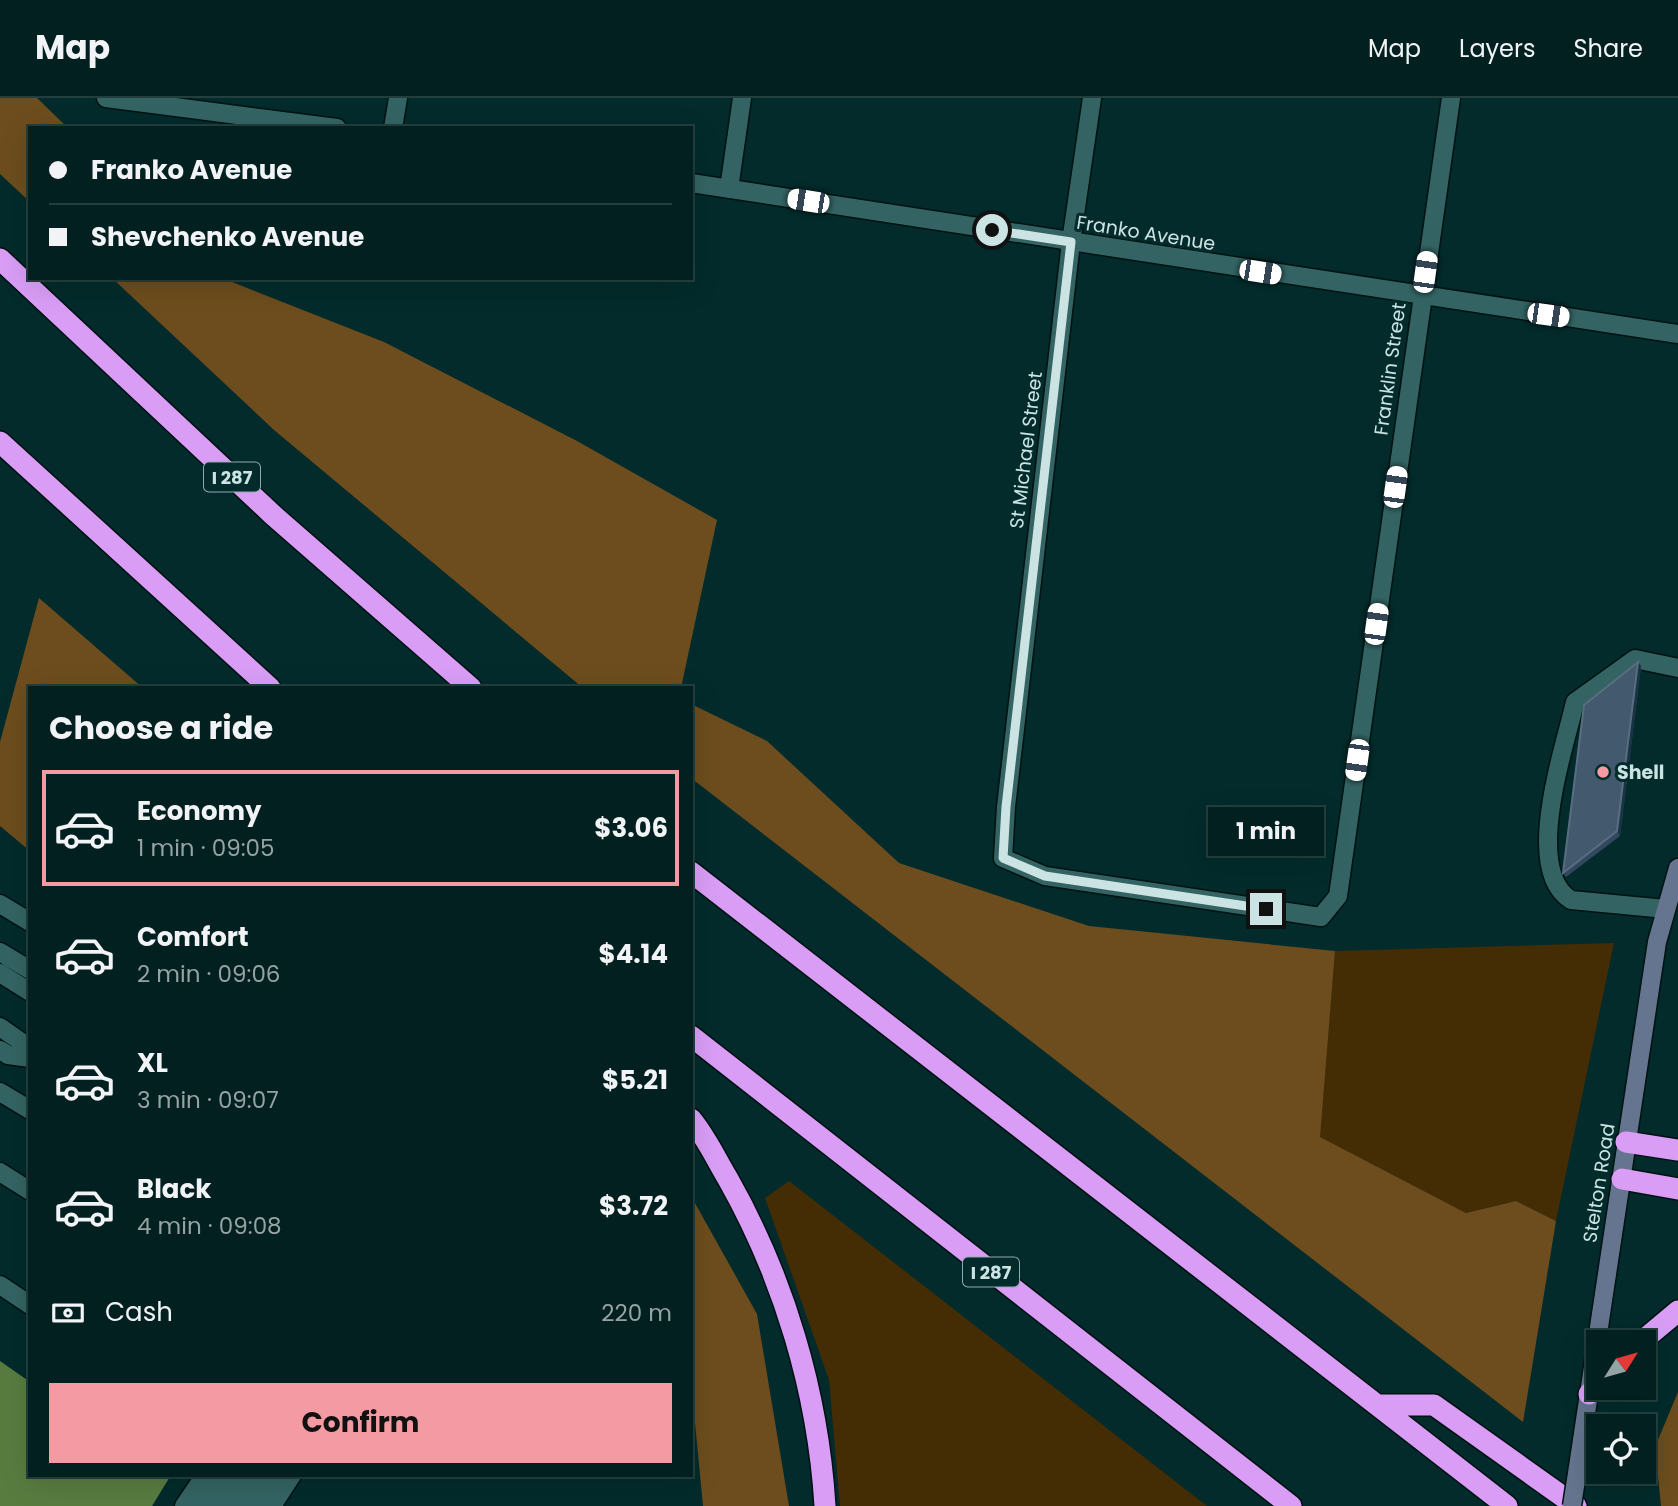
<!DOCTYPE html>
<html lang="en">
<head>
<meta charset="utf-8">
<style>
  body { margin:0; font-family:Poppins,sans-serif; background:#0c2829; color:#f1f3f6; height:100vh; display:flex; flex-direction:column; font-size:26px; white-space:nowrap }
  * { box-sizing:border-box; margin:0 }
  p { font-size:23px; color:#96a3a5 }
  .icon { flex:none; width:38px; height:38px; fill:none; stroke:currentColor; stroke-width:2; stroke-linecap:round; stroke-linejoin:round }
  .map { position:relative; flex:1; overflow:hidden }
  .details { position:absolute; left:28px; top:588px; width:665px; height:791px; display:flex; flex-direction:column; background:#022020; border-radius:0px; box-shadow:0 7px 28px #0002,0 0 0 2px #233e3e }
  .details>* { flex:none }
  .top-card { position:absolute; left:28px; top:28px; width:665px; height:154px; border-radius:0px; box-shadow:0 7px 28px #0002,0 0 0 2px #233e3e; display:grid; align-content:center; height:154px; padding:0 21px; background:#022020 }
  .needle { width:46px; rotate:53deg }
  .tools { position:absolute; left:1586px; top:1232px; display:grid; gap:14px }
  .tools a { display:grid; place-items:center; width:70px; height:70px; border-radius:0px; background:#022020; box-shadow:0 7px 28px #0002,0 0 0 2px #233e3e; font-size:35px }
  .end { position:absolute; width:32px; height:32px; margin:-16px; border:9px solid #cbe4e3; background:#111; box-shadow:0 0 0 4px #111 }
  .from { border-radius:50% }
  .bubble { position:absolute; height:49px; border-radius:0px; background:#022020; box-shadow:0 7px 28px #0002,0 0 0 2px #233e3e; font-size:23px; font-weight:700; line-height:49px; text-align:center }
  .car { position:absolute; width:21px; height:42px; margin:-21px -10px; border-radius:9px; box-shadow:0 0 5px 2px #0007; background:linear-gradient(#fff 24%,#345 0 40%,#fff 0 76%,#345 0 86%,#fff 0) }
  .top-card b { display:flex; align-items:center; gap:24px; height:66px; font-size:26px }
  .top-card b+b { border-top:2px solid #233e3e }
  .top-card i { width:18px; height:18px; background:#f1f3f6 }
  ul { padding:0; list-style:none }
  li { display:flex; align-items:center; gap:21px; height:116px; margin:0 14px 10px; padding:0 7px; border:4px solid transparent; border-radius:0px }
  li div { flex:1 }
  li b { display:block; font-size:26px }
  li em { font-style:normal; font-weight:700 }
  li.current { border-color:#f49aa2 }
  li>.icon { width:63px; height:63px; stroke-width:1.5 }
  h2 { padding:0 21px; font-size:32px; line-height:84px }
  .pay { display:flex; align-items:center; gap:18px; height:77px; padding:0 21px; font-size:26px }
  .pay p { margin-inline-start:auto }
  .primary-button { display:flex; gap:14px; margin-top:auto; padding:14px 21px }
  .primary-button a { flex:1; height:80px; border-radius:0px; background:#f49aa2; color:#111; font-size:28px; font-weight:700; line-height:80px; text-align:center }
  header { display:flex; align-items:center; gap:42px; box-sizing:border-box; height:98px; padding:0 35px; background:#022020; border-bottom:2px solid #233e3e }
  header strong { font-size:33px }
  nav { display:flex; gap:38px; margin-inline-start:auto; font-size:24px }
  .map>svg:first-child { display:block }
  .green { fill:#442c05 }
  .forest { fill:#6d4d1d }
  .water { fill:#587c40 }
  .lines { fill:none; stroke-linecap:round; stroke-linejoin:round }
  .lane-casing { stroke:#001212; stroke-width:21 }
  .street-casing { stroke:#001212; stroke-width:21 }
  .secondary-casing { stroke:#001212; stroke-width:21 }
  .highway-casing { stroke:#001212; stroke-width:24 }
  .lane { stroke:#336463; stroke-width:18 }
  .street { stroke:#336463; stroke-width:18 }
  .secondary { stroke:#65758f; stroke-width:18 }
  .highway { stroke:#d99df6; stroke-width:21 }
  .secondary-bridge-casing { stroke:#001212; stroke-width:21; stroke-linecap:butt }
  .secondary-bridge { stroke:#65758f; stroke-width:18 }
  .wall { fill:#324860 }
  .shaded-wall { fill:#193545 }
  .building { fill:#43596e; stroke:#586e80; stroke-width:2 }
  .route { stroke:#cbe4e3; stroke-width:9 }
  .poi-dot { fill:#f49aa2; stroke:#032b2b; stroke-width:2.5 }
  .labels { text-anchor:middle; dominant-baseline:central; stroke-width:6; stroke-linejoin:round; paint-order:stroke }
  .shield { fill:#032b2b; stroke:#8facac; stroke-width:2 }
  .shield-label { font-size:18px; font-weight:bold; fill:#cbe4e3 }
  .street-label { font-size:19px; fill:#cbe4e3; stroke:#032b2b }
  .poi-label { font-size:19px; font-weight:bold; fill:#cbe4e3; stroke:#032b2b; text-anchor:start }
</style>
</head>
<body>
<header>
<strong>Map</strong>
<nav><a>Map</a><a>Layers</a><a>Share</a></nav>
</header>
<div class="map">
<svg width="1678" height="1408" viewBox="0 0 1678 1408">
  <rect width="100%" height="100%" fill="#032b2b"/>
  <path class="green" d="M1614 845 1556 1123 1516 1103 1466 1115 1319 1039 1335 853Z
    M789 1083 1207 1408H840L829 1282 765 1100Z"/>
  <path class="forest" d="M0 0H37L68 30H30V104L0 76Z
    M112 180H222L384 244 577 343 717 422 681 590H583L274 332Z
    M39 500 143 590H30V753L0 728V644Z
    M691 606 767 643 899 765 1089 828 1335 853 1320 1039 1466 1115 1516 1103 1556 1123 1523 1324 691 680Z
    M691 1098 757 1216 789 1408H703L691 1283Z
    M1678 1294V1408H1661L1655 1349Z"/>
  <path class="water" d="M0 1263 30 1284V1377H171L152 1408H0Z"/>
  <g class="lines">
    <g class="lane-casing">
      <path id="lane" d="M0 806 30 824
        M1666 811 1571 802C1522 772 1565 649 1575 604L1635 561 1678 570
        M0 854 30 872
        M0 875 30 894
        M0 929 30 950
        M0 952 8 957 30 960
        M0 994 30 1012
        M0 1074 30 1093
        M0 1187 30 1207
        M184 1408 205 1377
        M201 1408 221 1377
        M218 1408 238 1377
        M237 1408 258 1377
        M256 1408 277 1377
        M272 1408 292 1377"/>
    </g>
    <g class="street-casing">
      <path id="street" d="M106 0 337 30
        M1092 0 1071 144 1006 709 1003 760 1045 778 1321 819 1338 798 1451 0
        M393 30 398 0
        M691 85 1678 236
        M729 91 742 0"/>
    </g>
    <g class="secondary-casing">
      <path id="secondary" d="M1582 1342 1657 844 1678 770"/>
    </g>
    <g class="highway-casing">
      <path id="highway" d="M0 161 273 417 471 590
        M0 344 270 590
        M691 774 1507 1408
        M691 938 1291 1408
        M691 1021C706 1039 716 1061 728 1081 784 1180 818 1294 825 1408
        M1626 1044 1678 1052
        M1622 1081 1678 1091
        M1641 1244 1678 1213
        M1589 1296 1598 1287
        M1377 1307H1434L1576 1408"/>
    </g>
    <use href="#lane" class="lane"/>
    <use href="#street" class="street"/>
    <use href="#secondary" class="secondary"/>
    <use href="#highway" class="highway"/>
    <g class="secondary-bridge-casing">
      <path id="secondary-bridge" d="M1572 1408 1582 1342"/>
    </g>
    <use href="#secondary-bridge" class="secondary-bridge"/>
  </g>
  <path class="wall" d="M1638 564 1641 568 1620 738 1566 779 1563 775Z"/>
  <path class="shaded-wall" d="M1638 564 1641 568 1620 738 1617 733Z"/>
  <path class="building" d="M1638 564 1617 733 1563 775 1584 607Z"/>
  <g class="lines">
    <path class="route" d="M992 132 1071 144 1006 709 1003 760 1045 778 1266 811"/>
  </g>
  <circle class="poi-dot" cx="1603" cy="674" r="7"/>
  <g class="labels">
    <g class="shield">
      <rect x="204" y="364.5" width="56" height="29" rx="5"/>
      <rect x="963" y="1159.5" width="56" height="29" rx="5"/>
    </g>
    <g class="shield-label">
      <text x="232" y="379">I 287</text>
      <text x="991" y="1174">I 287</text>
    </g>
    <g class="street-label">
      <text transform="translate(1146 135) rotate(9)">Franko Avenue</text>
      <text transform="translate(1390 271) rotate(-82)">Franklin Street</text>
      <text transform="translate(1026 352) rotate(-83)">St Michael Street</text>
      <text transform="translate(1599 1085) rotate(-81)">Stelton Road</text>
    </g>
    <g class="poi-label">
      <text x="1617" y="674">Shell</text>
    </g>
  </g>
</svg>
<div class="tools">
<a><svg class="needle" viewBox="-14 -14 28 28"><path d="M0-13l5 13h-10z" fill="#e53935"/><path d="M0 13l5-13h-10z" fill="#96a3a5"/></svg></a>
<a><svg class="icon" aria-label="locate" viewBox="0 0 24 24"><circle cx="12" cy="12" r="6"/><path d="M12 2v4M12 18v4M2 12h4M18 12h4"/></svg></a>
</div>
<i class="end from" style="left:992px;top:132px"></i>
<i class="end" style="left:1266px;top:811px"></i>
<div class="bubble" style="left:1208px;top:709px;width:116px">1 min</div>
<i class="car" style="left:808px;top:103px;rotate:279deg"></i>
<i class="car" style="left:1260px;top:174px;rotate:99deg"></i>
<i class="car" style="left:1425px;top:174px;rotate:8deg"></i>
<i class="car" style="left:1548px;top:217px;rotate:98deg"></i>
<i class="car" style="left:1395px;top:389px;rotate:8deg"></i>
<i class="car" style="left:1376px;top:526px;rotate:8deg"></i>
<i class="car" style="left:1357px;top:662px;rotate:188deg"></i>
<div class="top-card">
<b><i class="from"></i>Franko Avenue</b>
<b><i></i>Shevchenko Avenue</b>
</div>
<section class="details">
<h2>Choose a ride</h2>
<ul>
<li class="current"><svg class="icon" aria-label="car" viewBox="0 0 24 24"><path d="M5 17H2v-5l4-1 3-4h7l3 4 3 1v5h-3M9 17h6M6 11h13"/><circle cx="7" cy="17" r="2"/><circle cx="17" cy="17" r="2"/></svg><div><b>Economy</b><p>1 min · 09:05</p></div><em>$3.06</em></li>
<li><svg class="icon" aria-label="car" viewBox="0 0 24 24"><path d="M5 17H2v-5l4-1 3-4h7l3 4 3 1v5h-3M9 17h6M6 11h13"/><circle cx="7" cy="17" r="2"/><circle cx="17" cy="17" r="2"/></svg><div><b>Comfort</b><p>2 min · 09:06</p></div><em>$4.14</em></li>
<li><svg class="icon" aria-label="car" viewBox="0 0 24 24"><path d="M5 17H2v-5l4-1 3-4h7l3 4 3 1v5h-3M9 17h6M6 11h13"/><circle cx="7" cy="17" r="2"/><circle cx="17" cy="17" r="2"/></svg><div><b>XL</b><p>3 min · 09:07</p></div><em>$5.21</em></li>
<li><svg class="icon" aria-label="car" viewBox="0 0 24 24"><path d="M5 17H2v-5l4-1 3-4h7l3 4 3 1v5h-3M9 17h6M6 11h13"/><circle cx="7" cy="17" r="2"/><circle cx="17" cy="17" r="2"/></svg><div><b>Black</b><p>4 min · 09:08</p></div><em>$3.72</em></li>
</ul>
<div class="pay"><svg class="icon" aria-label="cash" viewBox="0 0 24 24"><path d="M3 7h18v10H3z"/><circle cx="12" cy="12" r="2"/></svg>Cash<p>220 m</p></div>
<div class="primary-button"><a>Confirm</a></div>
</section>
</div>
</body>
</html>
